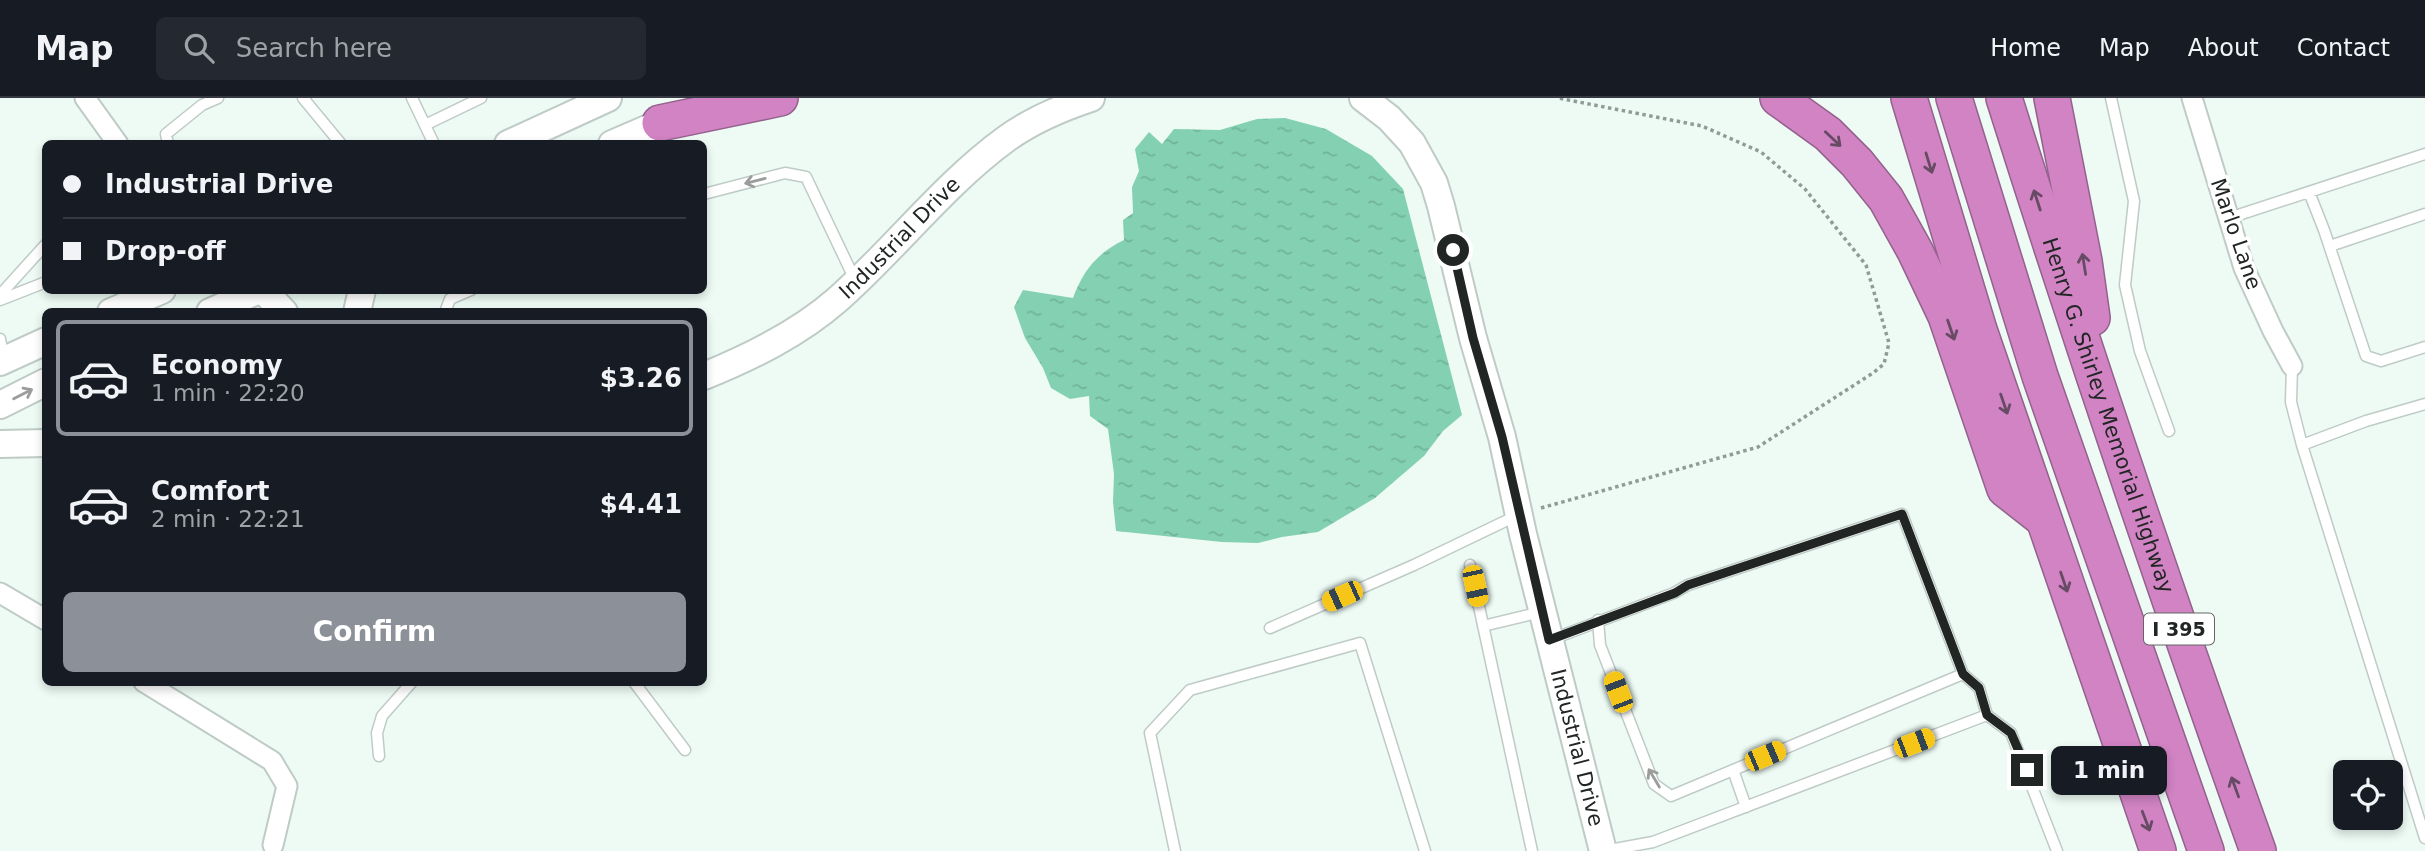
<!DOCTYPE html>
<html lang="en">
<head>
<meta charset="utf-8">
<style>
  body { margin:0; font-family:"DejaVu Sans",sans-serif; background:#242831; color:#f1f3f6; height:100vh; display:flex; flex-direction:column; font-size:26px; white-space:nowrap }
  * { box-sizing:border-box; margin:0 }
  p { font-size:23px; color:#9ea1a6 }
  .icon { flex:none; width:38px; height:38px; fill:none; stroke:currentColor; stroke-width:2; stroke-linecap:round; stroke-linejoin:round }
  .map { position:relative; flex:1; overflow:hidden }
  .drawer { position:absolute; left:42px; top:210px; width:665px; height:378px; display:flex; flex-direction:column; background:#171b24; border-radius:10px; box-shadow:0 4px 10px #0003 }
  .drawer>* { flex:none }
  .guide { position:absolute; left:42px; top:42px; width:665px; height:154px; border-radius:10px; box-shadow:0 4px 10px #0003; display:grid; align-content:center; height:154px; padding:0 21px; background:#171b24 }
  .controls { position:absolute; left:2333px; top:662px; display:grid; gap:14px }
  .controls a { display:grid; place-items:center; width:70px; height:70px; border-radius:10px; background:#171b24; box-shadow:0 4px 10px #0003; font-size:35px }
  .end { position:absolute; width:32px; height:32px; margin:-16px; border:9px solid #212624; background:#fff; box-shadow:0 0 0 4px #fff }
  .from { border-radius:50% }
  .bubble { position:absolute; height:49px; border-radius:10px; background:#171b24; box-shadow:0 4px 10px #0003; font-size:23px; font-weight:800; line-height:49px; text-align:center }
  .car { position:absolute; width:21px; height:42px; margin:-21px -10px; border-radius:9px; box-shadow:0 0 5px 2px #0007; background:linear-gradient(#f5c518 24%,#345 0 40%,#f5c518 0 76%,#345 0 86%,#f5c518 0) }
  .guide b { display:flex; align-items:center; gap:24px; height:66px; font-size:26px }
  .guide b+b { border-top:2px solid #363941 }
  .guide i { width:18px; height:18px; background:#f1f3f6 }
  ul { padding:12px 0 0; list-style:none }
  li { display:flex; align-items:center; gap:21px; height:116px; margin:0 14px 10px; padding:0 7px; border:4px solid transparent; border-radius:10px }
  li div { flex:1 }
  li b { display:block; font-size:26px }
  li em { font-style:normal; font-weight:800 }
  li.current { border-color:#8c9099 }
  li>.icon { width:63px; height:63px; stroke-width:1.5 }
  .cta { display:flex; gap:14px; margin-top:auto; padding:14px 21px }
  .cta a { flex:1; height:80px; border-radius:10px; background:#8c9099; color:#fff; font-size:28px; font-weight:800; line-height:80px; text-align:center }
  header { display:flex; align-items:center; gap:42px; box-sizing:border-box; height:98px; padding:0 35px; background:#171b24; border-bottom:2px solid #363941 }
  header strong { font-size:33px }
  nav { display:flex; gap:38px; margin-inline-start:auto; font-size:24px }
  .search { width:490px; height:63px; background:#242831; display:flex; align-items:center; gap:18px; box-sizing:border-box; padding:0 24px; border-radius:10px; color:#9ea1a6; font-size:26px }
  .map>svg:first-child { display:block }
  .water { fill:url(#water-ripples) }
  .lines { fill:none; stroke-linecap:round; stroke-linejoin:round }
  .lane-casing { stroke:#bfcbc6; stroke-width:13 }
  .street-casing { stroke:#bfcbc6; stroke-width:23 }
  .secondary-casing { stroke:#bfcbc6; stroke-width:30 }
  .highway-casing { stroke:#93628c; stroke-width:38 }
  .path { stroke:#919b96; stroke-width:3.5; stroke-dasharray:3.5 3.5; stroke-linecap:butt }
  .lane { stroke:#fff; stroke-width:10 }
  .street { stroke:#fff; stroke-width:19 }
  .secondary { stroke:#fff; stroke-width:26 }
  .highway { stroke:#d183c4; stroke-width:35 }
  .oneway { stroke:#674b64 }
  .oneway2 { stroke:#9b9d9c }
  .route { stroke:#212624; stroke-width:9 }
  .labels { text-anchor:middle; dominant-baseline:central; stroke-width:7; stroke-linejoin:round; paint-order:stroke }
  .shield { fill:#fff; stroke:#646766; stroke-width:2 }
  .shield-label { font-size:19px; font-weight:bold; fill:#212624 }
  .street-label { font-size:21px; fill:#212624; stroke:#fff }
</style>
</head>
<body>
<header>
<strong>Map</strong>
<div class="search"><svg class="icon" aria-label="search" viewBox="0 0 24 24"><circle cx="10" cy="10" r="6"/><path d="M15 15l6 6"/></svg>Search here</div>
<nav><a>Home</a><a>Map</a><a>About</a><a>Contact</a></nav>
</header>
<div class="map">
<svg width="2425" height="753" viewBox="0 0 2425 753">
  <defs>
    <pattern id="water-ripples" width="26" height="14" patternUnits="userSpaceOnUse" patternTransform="scale(1.75)"><rect width="26" height="14" fill="#83d1b2"/><path d="M2 4q2-2 4 0t4 0M15 11q2-2 4 0t4 0" fill="none" stroke="#71b399"/></pattern>
  </defs>
  <rect width="100%" height="100%" fill="#edfbf4"/>
  <path class="water" d="M1285 20 1326 31 1372 58 1403 91 1462 317 1443 333 1424 358 1375 400 1318 434 1282 439 1258 445 1222 444 1116 433 1113 404 1114 376 1108 331 1090 318 1089 298 1070 301 1051 290 1043 270 1025 240 1014 209 1023 192 1073 200C1083 173 1097 155 1124 142L1123 122 1133 115 1132 89 1139 73 1135 51 1149 34 1162 46 1174 31 1220 32 1257 21Z"/>
  <g class="lines">
    <g class="lane-casing">
      <path id="lane" d="M303 0 341 46
        M412 0 434 46
        M2111 0 2134 103 2125 187 2140 253 2169 333
        M425 27 481 0
        M168 46 166 36 202 7 218 0
        M2309 94 2324 132 2366 258 2381 263 2425 249
        M704 96 785 75 806 79 855 182
        M2229 120 2425 56
        M2330 148 2425 116
        M0 197 46 146
        M0 202 46 184
        M445 214 450 201 471 192
        M0 241 4 261
        M2292 268 2291 304 2302 347
        M2425 306 2366 323 2302 347 2425 740
        M1470 467 1532 753
        M1483 528 1541 514
        M1270 530 1414 467 1518 417
        M1550 542 1674 495 1688 487 1902 416 1963 576 1671 698 1654 686 1600 547 1598 522
        M1963 576 1979 590 1987 617
        M634 584 685 652
        M379 658 377 635 382 618 412 584
        M1733 672 1746 709
        M1175 753 1150 635 1190 592 1360 545 1425 753
        M1604 753 1653 744 1987 617 2011 635 2057 753"/>
    </g>
    <g class="street-casing">
      <path id="street" d="M85 0 118 46
        M2192 0 2244 170 2273 233 2292 268
        M0 495 46 522
        M144 584 272 663 287 688 273 747"/>
    </g>
    <g class="secondary-casing">
      <g id="secondary">
        <path id="s1" d="M1363 0 1389 20 1412 45 1434 85 1441 108 1473 240 1502 339 1523 436 1603 753"/>
        <path d="M508 46 608 0"/>
        <path d="M612 46 677 18"/>
        <path d="M263 192 284 214"/>
        <path d="M111 214 162 192"/>
        <path d="M210 214 259 192"/>
        <path d="M357 214 362 192"/>
        <path d="M0 264 46 243"/>
        <path id="s2" d="M704 278C751 259 798 236 837 202 895 151 943 87 1006 41 1032 22 1061 10 1091 0"/>
        <path d="M0 307 46 284"/>
        <path d="M0 346 46 345"/>
      </g>
    </g>
    <g class="highway-casing">
      <g id="highway">
        <path d="M1778 0 1828 36 1857 65 1886 101 1915 153 1946 218 2005 391 2042 420"/>
        <path d="M1909 0 1979 232 2158 753"/>
        <path d="M1954 0 2040 278 2206 753"/>
        <path id="s3" d="M2004 0C2084 253 2169 504 2258 753"/>
        <path d="M2052 0 2084 163 2092 220"/>
        <path d="M660 25 780 0"/>
      </g>
    </g>
    <path class="path" d="M1541 410 1758 349 1873 275 1884 266 1889 245 1866 167 1805 91 1761 54 1702 28 1558 0"/>
    <use href="#lane" class="lane"/>
    <use href="#street" class="street"/>
    <use href="#secondary" class="secondary"/>
    <use href="#highway" class="highway"/>
  </g>
  <defs><path id="oneway-shaft" d="M-6 0H5M1.5-3L5.5 0L1.5 3" fill="none" stroke-width="1.6" stroke-linecap="round" stroke-linejoin="round" transform="scale(1.75)"/></defs>
  <g class="oneway">
    <use href="#oneway-shaft" transform="translate(1833 41) rotate(43)"/>
    <use href="#oneway-shaft" transform="translate(1929 65) rotate(73)"/>
    <use href="#oneway-shaft" transform="translate(2037 102) rotate(-108)"/>
    <use href="#oneway-shaft" transform="translate(2084 166) rotate(-99)"/>
    <use href="#oneway-shaft" transform="translate(1951 232) rotate(71)"/>
    <use href="#oneway-shaft" transform="translate(2004 306) rotate(71)"/>
    <use href="#oneway-shaft" transform="translate(2064 484) rotate(71)"/>
    <use href="#oneway-shaft" transform="translate(2235 689) rotate(-110)"/>
    <use href="#oneway-shaft" transform="translate(2146 723) rotate(69)"/>
  </g>
  <g class="oneway2">
    <use href="#oneway-shaft" transform="translate(755 83) rotate(166)"/>
    <use href="#oneway-shaft" transform="translate(23 296) rotate(-27)"/>
    <use href="#oneway-shaft" transform="translate(1654 680) rotate(-121)"/>
  </g>
  <g class="lines">
    <path class="route" d="M1453 152 1473 240 1502 339 1549 542 1675 495 1688 487 1902 416 1963 576 1979 590 1987 617 2011 635 2027 672"/>
  </g>
  <g class="labels">
    <rect class="shield" x="2144" y="515.5" width="70" height="31" rx="5"/>
    <g class="shield-label">
      <text x="2179" y="531">I 395</text>
    </g>
    <g class="street-label">
      <text transform="translate(2236 136) rotate(71)">Marlo Lane</text>
      <text stroke="none"><textPath href="#s2" startOffset="242">Industrial Drive</textPath></text>
      <text stroke="none"><textPath href="#s3" startOffset="334">Henry G. Shirley Memorial Highway</textPath></text>
      <text stroke="none"><textPath href="#s1" startOffset="695">Industrial Drive</textPath></text>
    </g>
  </g>
</svg>
<div class="controls">
<a><svg class="icon" aria-label="locate" viewBox="0 0 24 24"><circle cx="12" cy="12" r="6"/><path d="M12 2v4M12 18v4M2 12h4M18 12h4"/></svg></a>
</div>
<i class="end from" style="left:1453px;top:152px"></i>
<i class="end" style="left:2027px;top:672px"></i>
<div class="bubble" style="left:2051px;top:648px;width:116px">1 min</div>
<i class="car" style="left:1475px;top:488px;rotate:168deg"></i>
<i class="car" style="left:1342px;top:498px;rotate:246deg"></i>
<i class="car" style="left:1618px;top:594px;rotate:339deg"></i>
<i class="car" style="left:1914px;top:645px;rotate:69deg"></i>
<i class="car" style="left:1765px;top:658px;rotate:67deg"></i>
<div class="guide">
<b><i class="from"></i>Industrial Drive</b>
<b><i></i>Drop-off</b>
</div>
<section class="drawer">
<ul>
<li class="current"><svg class="icon" aria-label="car" viewBox="0 0 24 24"><path d="M5 17H2v-5l4-1 3-4h7l3 4 3 1v5h-3M9 17h6M6 11h13"/><circle cx="7" cy="17" r="2"/><circle cx="17" cy="17" r="2"/></svg><div><b>Economy</b><p>1 min · 22:20</p></div><em>$3.26</em></li>
<li><svg class="icon" aria-label="car" viewBox="0 0 24 24"><path d="M5 17H2v-5l4-1 3-4h7l3 4 3 1v5h-3M9 17h6M6 11h13"/><circle cx="7" cy="17" r="2"/><circle cx="17" cy="17" r="2"/></svg><div><b>Comfort</b><p>2 min · 22:21</p></div><em>$4.41</em></li>
</ul>
<div class="cta"><a>Confirm</a></div>
</section>
</div>
</body>
</html>
